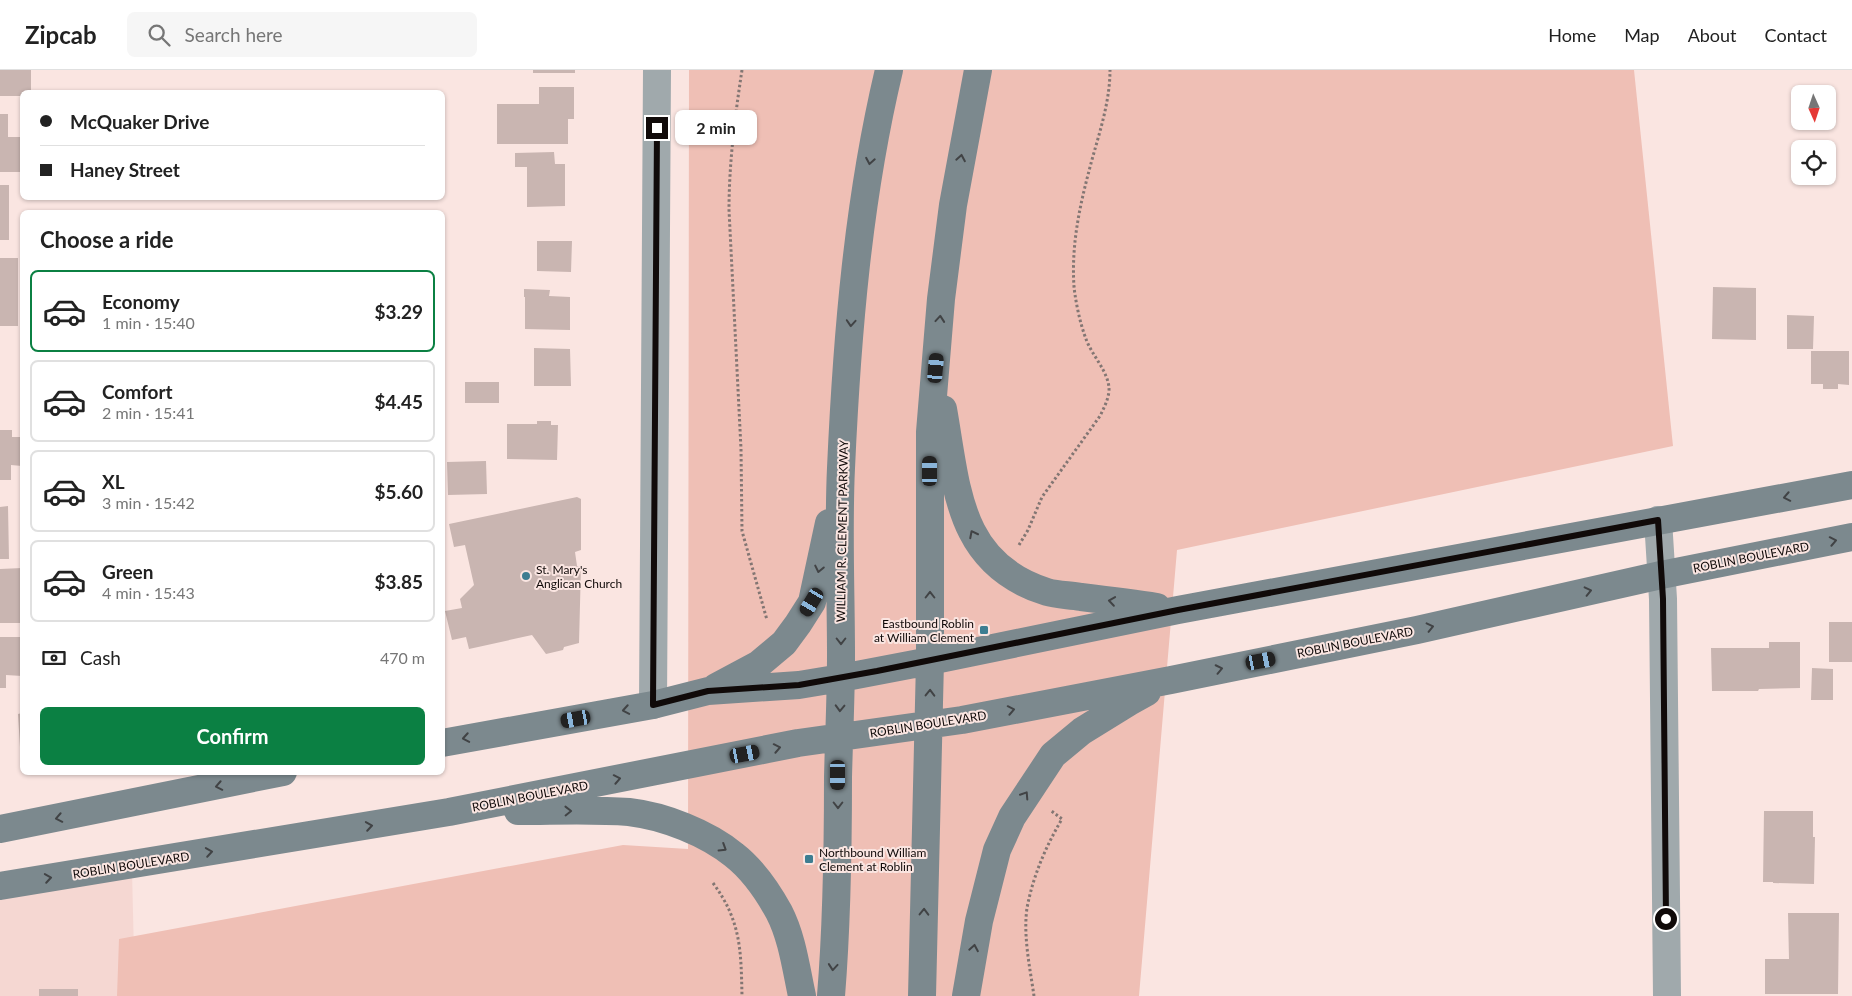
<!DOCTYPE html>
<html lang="en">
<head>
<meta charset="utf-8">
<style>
  body { margin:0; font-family:Lato,sans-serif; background:#f6f6f6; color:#222; height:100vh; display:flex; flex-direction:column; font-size:19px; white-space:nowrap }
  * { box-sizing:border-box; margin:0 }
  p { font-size:16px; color:#767676 }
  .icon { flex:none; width:28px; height:28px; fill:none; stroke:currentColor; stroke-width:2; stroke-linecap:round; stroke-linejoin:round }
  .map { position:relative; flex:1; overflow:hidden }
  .sheet { position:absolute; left:20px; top:140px; width:425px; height:565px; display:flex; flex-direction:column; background:#fff; border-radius:8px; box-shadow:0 1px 4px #0004 }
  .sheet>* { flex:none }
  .top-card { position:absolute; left:20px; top:20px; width:425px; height:110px; border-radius:8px; box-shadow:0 1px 4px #0004; display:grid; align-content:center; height:110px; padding:0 20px; background:#fff }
  .needle { width:32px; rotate:177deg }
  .controls { position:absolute; left:1791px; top:15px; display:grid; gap:10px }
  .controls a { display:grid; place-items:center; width:45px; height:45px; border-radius:8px; background:#fff; box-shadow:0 1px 4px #0004; font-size:25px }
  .end { position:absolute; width:22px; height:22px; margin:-11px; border:6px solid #100a09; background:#fff; box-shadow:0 0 0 2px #fff }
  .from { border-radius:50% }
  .bubble { position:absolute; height:35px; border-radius:8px; background:#fff; box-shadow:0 1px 4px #0004; font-size:16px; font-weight:700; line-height:35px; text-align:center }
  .car { position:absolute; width:15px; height:30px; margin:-15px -8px; border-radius:6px; box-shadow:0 0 4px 1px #0007; background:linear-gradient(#222 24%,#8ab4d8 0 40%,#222 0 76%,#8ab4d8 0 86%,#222 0) }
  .top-card b { display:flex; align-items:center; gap:18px; height:48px; font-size:19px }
  .top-card b+b { border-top:1px solid #e0e0e0 }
  .top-card i { width:12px; height:12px; background:#222 }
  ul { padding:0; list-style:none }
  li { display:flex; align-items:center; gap:15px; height:82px; margin:0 10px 8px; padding:0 10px; border:2px solid #e0e0e0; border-radius:8px }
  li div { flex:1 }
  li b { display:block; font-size:19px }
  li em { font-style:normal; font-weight:700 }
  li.current { border-color:#0b8043 }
  li>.icon { width:45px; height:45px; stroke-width:1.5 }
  h2 { padding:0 20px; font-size:22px; line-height:60px }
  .pay { display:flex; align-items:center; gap:12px; height:55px; padding:0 20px; font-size:19px }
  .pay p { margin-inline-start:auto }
  .cta { display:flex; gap:10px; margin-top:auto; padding:10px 20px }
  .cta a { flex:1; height:58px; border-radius:8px; background:#0b8043; color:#fff; font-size:20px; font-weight:700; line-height:58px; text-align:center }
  header { display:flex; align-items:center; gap:30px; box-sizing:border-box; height:70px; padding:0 25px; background:#fff; border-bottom:1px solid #e0e0e0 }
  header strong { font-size:24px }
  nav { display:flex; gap:28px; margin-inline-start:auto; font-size:18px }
  .search { width:350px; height:45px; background:#f6f6f6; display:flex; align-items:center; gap:12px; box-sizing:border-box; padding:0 18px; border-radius:8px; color:#767676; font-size:19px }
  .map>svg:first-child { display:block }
  .built { fill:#f5d7d2 }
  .green { fill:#efbfb5 }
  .building { fill:#c9b5b1 }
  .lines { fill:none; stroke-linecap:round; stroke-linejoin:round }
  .path { stroke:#837673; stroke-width:3; stroke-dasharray:2.5 2.5; stroke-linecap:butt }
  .minor { stroke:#a0a9ac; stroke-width:28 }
  .secondary { stroke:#7c898e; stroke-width:28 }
  .oneway { stroke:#414345 }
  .route { stroke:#100a09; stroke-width:6 }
  .poi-dot { fill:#3d7d91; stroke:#fae5e1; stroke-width:2 }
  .labels { text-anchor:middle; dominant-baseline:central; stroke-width:4; stroke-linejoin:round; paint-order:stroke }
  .street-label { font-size:12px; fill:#100a09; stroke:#fae5e1 }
  .poi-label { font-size:12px; fill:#100a09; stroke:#fae5e1; text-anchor:start }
</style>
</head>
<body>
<header>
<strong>Zipcab</strong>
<div class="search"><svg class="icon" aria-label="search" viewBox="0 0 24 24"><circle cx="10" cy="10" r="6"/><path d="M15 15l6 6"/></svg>Search here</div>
<nav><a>Home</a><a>Map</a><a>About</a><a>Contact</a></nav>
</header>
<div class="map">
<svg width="1852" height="926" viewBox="0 0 1852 926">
  <rect width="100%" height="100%" fill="#fae5e1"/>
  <path class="built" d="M132 801 135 926H0V823Z"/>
  <path class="green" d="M689 0H1634L1673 376 1177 480 1139 926H117L119 869 623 775 688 779Z"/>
  <path class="building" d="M0 0H31V22H22V26H0Z
    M533 0H575V3H533Z
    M539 17H574V49H568V74H497V34H539Z
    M0 44H8V67H22V102H0Z
    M554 82 555 94H565V136L527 137V97H515V83Z
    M0 115H9V170H0Z
    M537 171H572L571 202 537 201Z
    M0 188H18V256H0Z
    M1713 217 1756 218V270L1712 269Z
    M524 219 550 220 549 226 570 227V260L525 259V227H524Z
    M1787 245 1814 246 1813 279H1787Z
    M534 278 570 279 571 316H534Z
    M1811 281H1849V315L1838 314V319H1823V314H1811Z
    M465 312H499V333H465Z
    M537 351H551V355H558L557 390 507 389V354H537Z
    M0 360H12V367H22V396L11 395V410H0Z
    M486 391 487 424 448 425 447 392Z
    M577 427 581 429V480L575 482 577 496H581L579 573 564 577 563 580 546 584 532 565 469 579 466 567 452 570 445 541 462 538 460 529 474 515 465 475 454 477 449 454Z
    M8 436 9 489H0V437Z
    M22 498V553H0V499Z
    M1829 552H1852V592H1829Z
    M0 567H22V606L6 605V618H0Z
    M1769 572H1800V618L1759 619 1758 621H1712L1711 578H1769Z
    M1812 598 1833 599V630H1811Z
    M22 643V676L20 677 18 644Z
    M1764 741H1813V767H1815L1814 814 1773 813V812H1763Z
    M1788 843H1839L1838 924H1765V889H1789Z
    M39 919H78V926H39Z"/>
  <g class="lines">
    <path class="path" d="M742 0C735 46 729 93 729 140L741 379 742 461 767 550
      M1019 475 1028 460 1042 427 1100 346C1104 338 1108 330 1109 321 1110 303 1092 286 1086 269 1080 253 1076 234 1074 217 1071 171 1081 130 1093 86 1101 58 1110 29 1110 0
      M713 813C741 851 741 880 742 926
      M1034 926C1030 898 1023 866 1027 838 1033 806 1046 776 1062 749L1050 740"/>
    <path class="minor" d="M1658 450 1663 529 1667 926
      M653 635 657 0"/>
    <path class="secondary" d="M943 339C957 417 957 494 1047 522 1057 525 1070 525 1081 527 1106 530 1131 533 1157 537
      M716 617 759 594 784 573 798 554 812 532 829 453
      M442 673 653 635 708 621 799 615 841 608 930 591 1178 540 1852 415
      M518 741C555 741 592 739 629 742 664 746 707 763 734 785 752 799 768 822 779 842 792 867 796 898 802 926
      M0 759 283 702
      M0 816 449 742 798 673 962 650 1171 610 1417 560 1661 505 1852 467
      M831 926C837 853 838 780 838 707 839 666 841 626 841 585 841 523 838 460 841 398 847 265 858 130 889 0
      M922 926 930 591V362L941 229 953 135 978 0
      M966 926 979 851 997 780 1012 747 1053 685 1082 661 1129 632 1147 622"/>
  </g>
  <defs><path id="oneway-chevron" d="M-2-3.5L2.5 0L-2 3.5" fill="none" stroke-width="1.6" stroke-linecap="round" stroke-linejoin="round" transform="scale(1.25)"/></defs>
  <g class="oneway">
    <use href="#oneway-chevron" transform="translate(961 88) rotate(-80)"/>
    <use href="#oneway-chevron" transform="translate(870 91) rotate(100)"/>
    <use href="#oneway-chevron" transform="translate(940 249) rotate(-85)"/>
    <use href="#oneway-chevron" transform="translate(851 253) rotate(94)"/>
    <use href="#oneway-chevron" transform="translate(1787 427) rotate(169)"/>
    <use href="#oneway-chevron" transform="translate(973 464) rotate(-117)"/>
    <use href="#oneway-chevron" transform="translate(1833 471) rotate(-11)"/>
    <use href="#oneway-chevron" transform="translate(819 499) rotate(102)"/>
    <use href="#oneway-chevron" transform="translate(1588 521) rotate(-13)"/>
    <use href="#oneway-chevron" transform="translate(930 525) rotate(-90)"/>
    <use href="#oneway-chevron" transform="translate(1112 531) rotate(-172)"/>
    <use href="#oneway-chevron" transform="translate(1430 557) rotate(-13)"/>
    <use href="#oneway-chevron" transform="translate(841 571) rotate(90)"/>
    <use href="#oneway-chevron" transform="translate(1219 599) rotate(-12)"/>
    <use href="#oneway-chevron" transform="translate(930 623) rotate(-89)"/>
    <use href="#oneway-chevron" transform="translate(840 638) rotate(92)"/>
    <use href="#oneway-chevron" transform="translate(626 640) rotate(170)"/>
    <use href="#oneway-chevron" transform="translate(1011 640) rotate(-11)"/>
    <use href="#oneway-chevron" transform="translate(466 668) rotate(170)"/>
    <use href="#oneway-chevron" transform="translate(777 678) rotate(-11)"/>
    <use href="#oneway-chevron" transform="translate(617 709) rotate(-11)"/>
    <use href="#oneway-chevron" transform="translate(219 716) rotate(169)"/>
    <use href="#oneway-chevron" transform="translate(1025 725) rotate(-57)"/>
    <use href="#oneway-chevron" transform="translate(838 735) rotate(90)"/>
    <use href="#oneway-chevron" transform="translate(568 741) rotate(-1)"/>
    <use href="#oneway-chevron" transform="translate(59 748) rotate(169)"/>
    <use href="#oneway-chevron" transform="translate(369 756) rotate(-9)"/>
    <use href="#oneway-chevron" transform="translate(723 778) rotate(32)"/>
    <use href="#oneway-chevron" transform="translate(209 782) rotate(-9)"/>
    <use href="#oneway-chevron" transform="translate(48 808) rotate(-9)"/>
    <use href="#oneway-chevron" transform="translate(924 842) rotate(-89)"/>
    <use href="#oneway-chevron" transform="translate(974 878) rotate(-80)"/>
    <use href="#oneway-chevron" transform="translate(833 897) rotate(95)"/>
  </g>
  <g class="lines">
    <path class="route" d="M657 58 653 635 708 621 799 615 877 601 1178 540 1658 450 1663 529 1666 849"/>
  </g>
  <g class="poi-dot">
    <circle cx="526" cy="506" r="5"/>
    <rect x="979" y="555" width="10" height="10" rx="2.5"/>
    <rect x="804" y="784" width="10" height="10" rx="2.5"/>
  </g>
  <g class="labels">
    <g class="street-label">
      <text transform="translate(842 461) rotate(-89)">WILLIAM R. CLEMENT PARKWAY</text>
      <text transform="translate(1751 487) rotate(-11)">ROBLIN BOULEVARD</text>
      <text transform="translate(1355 572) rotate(-11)">ROBLIN BOULEVARD</text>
      <text transform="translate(928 654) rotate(-9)">ROBLIN BOULEVARD</text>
      <text transform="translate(530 726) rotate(-11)">ROBLIN BOULEVARD</text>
      <text transform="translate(131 795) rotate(-9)">ROBLIN BOULEVARD</text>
    </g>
    <g class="poi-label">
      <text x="536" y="499">St. Mary's<tspan x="536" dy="14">Anglican Church</tspan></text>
      <text x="974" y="553" text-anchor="end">Eastbound Roblin<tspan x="974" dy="14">at William Clement</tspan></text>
      <text x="819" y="782">Northbound William<tspan x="819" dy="14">Clement at Roblin</tspan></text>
    </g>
  </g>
</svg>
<div class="controls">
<a><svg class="needle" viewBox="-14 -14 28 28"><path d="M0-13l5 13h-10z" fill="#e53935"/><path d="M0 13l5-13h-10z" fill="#767676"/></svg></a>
<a><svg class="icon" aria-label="locate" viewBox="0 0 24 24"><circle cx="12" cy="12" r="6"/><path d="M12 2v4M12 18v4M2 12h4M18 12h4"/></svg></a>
</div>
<i class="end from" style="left:1666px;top:849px"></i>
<i class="end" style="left:657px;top:58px"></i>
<div class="bubble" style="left:675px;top:40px;width:82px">2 min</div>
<i class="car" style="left:936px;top:298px;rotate:5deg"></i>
<i class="car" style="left:930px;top:401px;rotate:0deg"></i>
<i class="car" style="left:812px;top:532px;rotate:211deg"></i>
<i class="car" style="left:1261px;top:591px;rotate:79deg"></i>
<i class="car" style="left:576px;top:649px;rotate:260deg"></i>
<i class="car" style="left:745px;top:684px;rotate:79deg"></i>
<i class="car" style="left:838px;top:705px;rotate:180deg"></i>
<div class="top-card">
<b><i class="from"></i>McQuaker Drive</b>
<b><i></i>Haney Street</b>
</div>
<section class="sheet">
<h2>Choose a ride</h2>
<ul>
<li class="current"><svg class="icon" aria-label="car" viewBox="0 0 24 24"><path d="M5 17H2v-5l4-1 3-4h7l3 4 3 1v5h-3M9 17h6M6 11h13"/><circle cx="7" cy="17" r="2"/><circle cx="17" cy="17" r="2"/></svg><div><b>Economy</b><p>1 min · 15:40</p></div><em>$3.29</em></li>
<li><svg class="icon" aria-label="car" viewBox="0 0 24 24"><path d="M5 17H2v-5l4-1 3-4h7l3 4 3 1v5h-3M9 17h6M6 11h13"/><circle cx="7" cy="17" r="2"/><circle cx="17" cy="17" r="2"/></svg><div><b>Comfort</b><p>2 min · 15:41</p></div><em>$4.45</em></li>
<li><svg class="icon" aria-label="car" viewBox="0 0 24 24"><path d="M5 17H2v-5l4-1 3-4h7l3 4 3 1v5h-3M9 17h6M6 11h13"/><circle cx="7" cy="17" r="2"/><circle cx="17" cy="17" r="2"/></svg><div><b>XL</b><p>3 min · 15:42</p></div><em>$5.60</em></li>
<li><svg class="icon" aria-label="car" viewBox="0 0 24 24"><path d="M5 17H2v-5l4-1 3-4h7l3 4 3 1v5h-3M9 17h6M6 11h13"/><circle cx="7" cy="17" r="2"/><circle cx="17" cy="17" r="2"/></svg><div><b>Green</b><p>4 min · 15:43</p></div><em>$3.85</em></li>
</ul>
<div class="pay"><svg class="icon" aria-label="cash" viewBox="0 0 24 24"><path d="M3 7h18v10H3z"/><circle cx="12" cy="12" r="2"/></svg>Cash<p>470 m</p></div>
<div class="cta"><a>Confirm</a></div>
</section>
</div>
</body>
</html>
